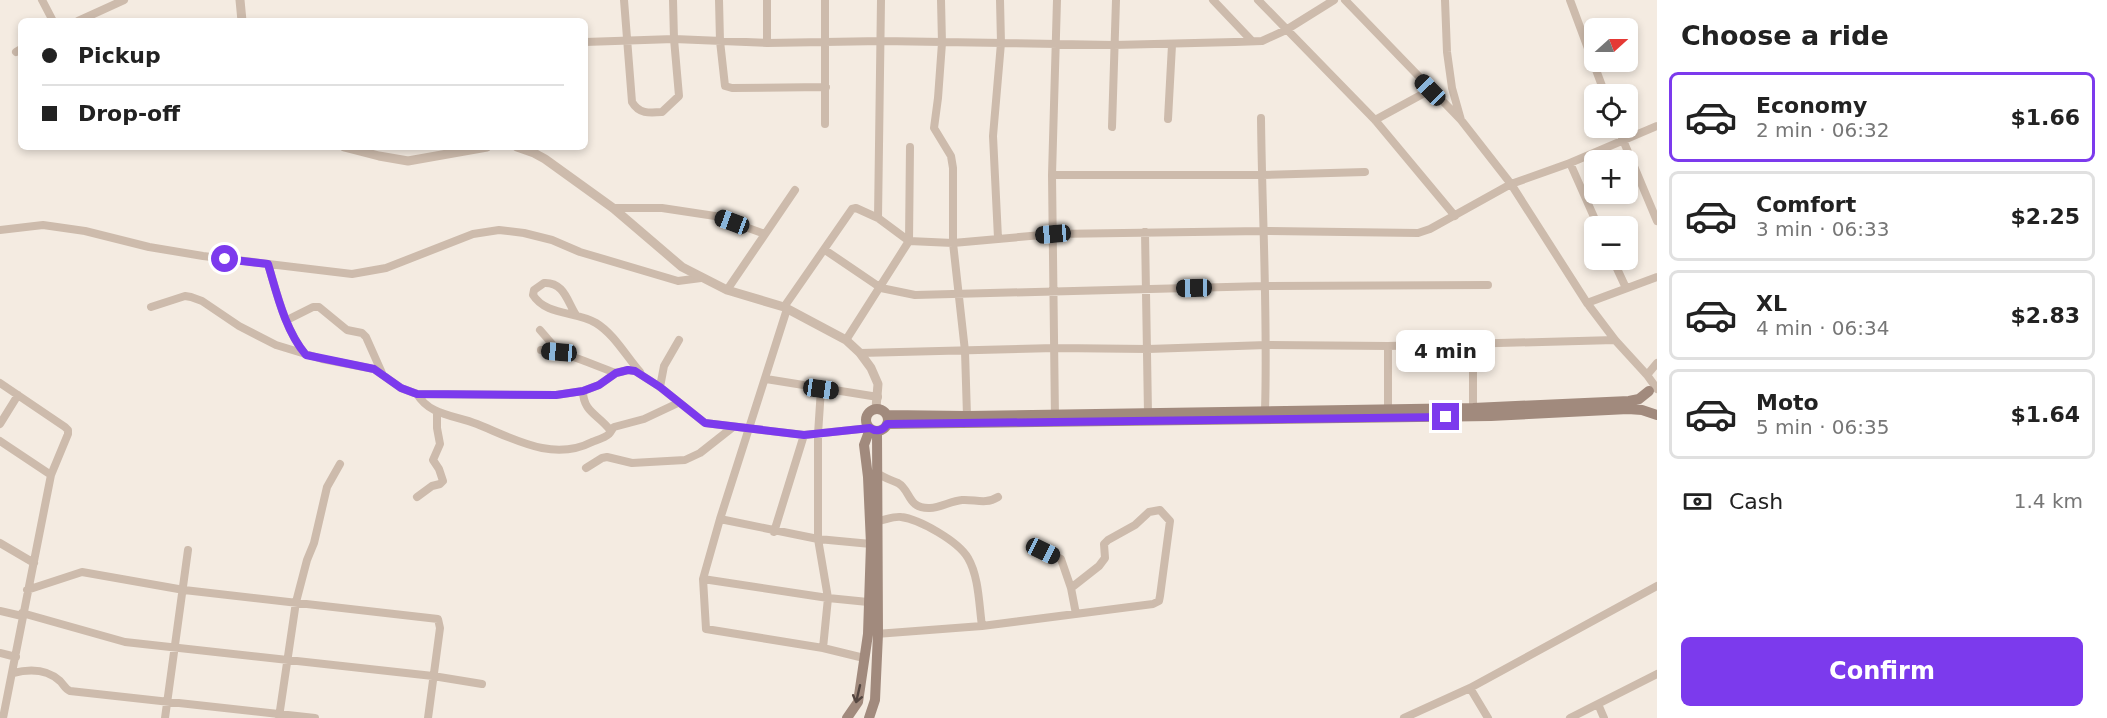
<!DOCTYPE html>
<html lang="en">
<head>
<meta charset="utf-8">
<style>
  body { margin:0; font-family:"DejaVu Sans",sans-serif; background:#f2f2f2; color:#222; height:100vh; display:flex; flex-direction:column; font-size:22px; white-space:nowrap }
  * { box-sizing:border-box; margin:0 }
  p { font-size:20px; color:#767676 }
  .icon { flex:none; width:33px; height:33px; fill:none; stroke:currentColor; stroke-width:2; stroke-linecap:round; stroke-linejoin:round }
  .map { position:relative; flex:1; overflow:hidden }
  .sheet { display:flex; flex-direction:column; background:#fff; width:450px }
  .sheet>* { flex:none }
  .hud { position:absolute; left:18px; top:18px; width:570px; height:132px; border-radius:9px; box-shadow:0 3px 9px #0003; display:grid; align-content:center; height:132px; padding:0 24px; background:#fff }
  .needle { width:39px; rotate:69deg }
  .buttons { position:absolute; left:1584px; top:18px; display:grid; gap:12px }
  .buttons a { display:grid; place-items:center; width:54px; height:54px; border-radius:9px; background:#fff; box-shadow:0 3px 9px #0003; font-size:30px }
  .end { position:absolute; width:27px; height:27px; margin:-14px; border:8px solid #7c3aed; background:#fff; box-shadow:0 0 0 3px #fff }
  .from { border-radius:50% }
  .bubble { position:absolute; height:42px; border-radius:9px; background:#fff; box-shadow:0 3px 9px #0003; font-size:20px; font-weight:700; line-height:42px; text-align:center }
  .car { position:absolute; width:18px; height:36px; margin:-18px -9px; border-radius:8px; box-shadow:0 0 4px 2px #0007; background:linear-gradient(#222 24%,#8ab4d8 0 40%,#222 0 76%,#8ab4d8 0 86%,#222 0) }
  .hud b { display:flex; align-items:center; gap:21px; height:57px; font-size:22px }
  .hud b+b { border-top:2px solid #e0e0e0 }
  .hud i { width:15px; height:15px; background:#222 }
  ul { padding:0; list-style:none }
  li { display:flex; align-items:center; gap:18px; height:90px; margin:0 12px 9px; padding:0 12px; border:3px solid #e0e0e0; border-radius:9px }
  li div { flex:1 }
  li b { display:block; font-size:22px }
  li em { font-style:normal; font-weight:700 }
  li.active { border-color:#7c3aed }
  li>.icon { width:54px; height:54px; stroke-width:1.5 }
  h2 { padding:0 24px; font-size:27px; line-height:72px }
  .pay { display:flex; align-items:center; gap:15px; height:66px; padding:0 24px; font-size:22px }
  .pay p { margin-inline-start:auto }
  .button { display:flex; gap:12px; margin-top:auto; padding:12px 24px }
  .button a { flex:1; height:69px; border-radius:9px; background:#7c3aed; color:#fff; font-size:24px; font-weight:700; line-height:69px; text-align:center }
  main { display:flex; flex:1; min-height:0 }
  .map>svg:first-child { display:block }
  .lines { fill:none; stroke-linecap:round; stroke-linejoin:round }
  .minor { stroke:#cdbbac; stroke-width:8 }
  .tertiary { stroke:#cdbbac; stroke-width:9 }
  .secondary { stroke:#a18a7d; stroke-width:10 }
  .oneway { stroke:#544640 }
  .route { stroke:#7c3aed; stroke-width:8 }
</style>
</head>
<body>
<main>
<div class="map">
<svg width="1657" height="718" viewBox="0 0 1657 718">
  <rect width="100%" height="100%" fill="#f4ebe1"/>
  <g class="lines">
    <path class="minor" d="M42 0 53 21
      M624 0 632 102C639 114 649 113 662 112L679 96 674 39 673 0
      M719 0 720 41 725 86 732 88 826 87
      M941 0 942 43 938 98 934 128 951 156 953 168V243L965 351 967 416
      M1213 0 1252 41
      M1258 0 1375 120 1455 216
      M1345 0 1461 120 1511 184 1587 303 1615 340 1647 375 1657 389
      M1445 0 1447 52 1452 88 1461 120
      M1570 0 1605 94
      M78 21 124 0
      M585 42 674 39 767 43 882 41 1114 45 1235 42 1262 41 1286 30 1334 0
      M767 43V0
      M16 52 21 49
      M1261 118C1262 215 1268 313 1265 411
      M1168 119 1172 45
      M1375 120 1430 90
      M825 124V0
      M1112 127 1116 0
      M1618 128 1657 221
      M1570 163 1598 226
      M1052 175H1262L1365 172
      M613 208H662L715 216 765 234
      M878 218 881 0
      M0 230 43 225 85 231 149 247 203 256 352 274 386 268 473 234 499 230 524 233 552 240 580 252 678 281 701 278
      M1145 232 1148 413
      M998 238 993 136 1001 43 1000 0
      M825 250 881 288 915 295 1265 286 1488 285
      M1613 260 1626 288
      M268 264C277 294 285 329 305 354
      M727 290 795 190
      M1587 303 1657 277
      M151 307 185 296 191 297 202 301 239 326 276 345 322 359 374 369 401 388 417 394 556 395 583 391 599 385 616 373 628 370 635 371 660 387 705 423 804 435 870 428
      M784 307 852 209 856 208 878 218 909 241 953 243 1053 234 1263 231 1418 233 1430 229 1511 184 1570 163 1657 126
      M787 309 720 519 703 579 706 629 823 648 864 658
      M576 315C567 301 564 282 544 283L534 290 533 295C546 316 577 311 596 323 614 334 626 356 640 372
      M287 320 313 307H319L347 330 362 333 366 337 382 373
      M540 330 559 352
      M846 340 909 241 910 147
      M1473 344V408
      M541 350C568 352 590 364 616 373
      M860 353 1055 348 1148 349 1267 345 1388 346 1615 340
      M1647 375 1657 363
      M766 379 878 397
      M0 383 65 427 68 430V434L51 475 3 718
      M660 387 664 366 679 340
      M821 389 818 434V539L828 598 823 648
      M583 391C583 412 599 415 610 430
      M417 394C430 416 455 415 477 424 514 439 553 462 592 442 597 440 605 438 609 434 611 432 612 429 614 427L644 419 678 403
      M1388 410V346
      M1055 418 1052 175 1057 0
      M0 424 18 395
      M0 441 51 475
      M586 468 602 458 607 457 632 463 685 460 700 453 733 427
      M877 473C884 478 891 480 898 483 911 490 907 509 930 508 940 508 951 501 962 500 975 499 985 505 998 497
      M417 497 432 486 440 484 443 481 439 469 433 460 440 444 437 428V412
      M720 519 818 539 871 544
      M878 521C885 520 894 516 901 517 919 519 958 541 968 558 979 577 979 605 982 626
      M774 532 804 435
      M0 543 34 563
      M1043 551 1061 559 1071 588 1076 614
      M703 579 828 598 868 602
      M27 590 82 572 184 590 438 619 440 628 428 718
      M0 611 22 616
      M22 613 125 642 433 676 482 684
      M876 634 982 626 1153 604 1159 601 1160 596 1170 521 1160 510 1149 512 1135 525 1108 540 1104 544 1105 558 1099 566 1071 588
      M0 653 16 657
      M13 673C29 669 47 669 60 681 64 685 65 689 70 691L315 718
      M1470 688 1488 718
      M1598 704 1604 718
      M279 717 296 602 307 560 314 543 327 487 340 464
      M165 718 188 550
      M1404 718 1470 688 1657 586
      M1570 718 1657 674"/>
    <path class="tertiary" d="M240 0 242 21
      M344 147 379 156 408 161 487 147
      M517 147 534 153 545 159 613 208 682 267 727 290 784 307 846 340 860 353 871 368 878 384 876 408"/>
    <path class="secondary" d="M866 420a11 11 0 1 1 22 0a11 11 0 1 1-22 0Z
      M887 415 967 416 1473 408 1629 401 1639 399 1649 391
      M887 424 1491 416 1628 409 1642 410 1657 415
      M847 718 858 702 868 634 871 544 868 477 864 445 870 429
      M869 718 875 700 878 634 877 431"/>
  </g>
  <defs><path id="oneway-shaft" d="M-6 0H5M1.5-3L5.5 0L1.5 3" fill="none" stroke-width="1.6" stroke-linecap="round" stroke-linejoin="round" transform="scale(1.5)"/></defs>
  <use class="oneway" href="#oneway-shaft" transform="translate(858 694) rotate(103)"/>
  <g class="lines">
    <path class="route" d="M225 259 268 264C277 294 285 330 306 355L374 369 401 388 417 394 556 395 583 391 599 385 616 373 628 370 635 371 660 387 705 423 804 435 870 428C876 432 883 431 887 424L1446 417"/>
  </g>
</svg>
<div class="buttons">
<a><svg class="needle" viewBox="-14 -14 28 28"><path d="M0-13l5 13h-10z" fill="#e53935"/><path d="M0 13l5-13h-10z" fill="#767676"/></svg></a>
<a><svg class="icon" aria-label="locate" viewBox="0 0 24 24"><circle cx="12" cy="12" r="6"/><path d="M12 2v4M12 18v4M2 12h4M18 12h4"/></svg></a>
<a>+</a>
<a>−</a>
</div>
<i class="end from" style="left:225px;top:259px"></i>
<i class="end" style="left:1446px;top:417px"></i>
<div class="bubble" style="left:1396px;top:330px;width:99px">4 min</div>
<i class="car" style="left:1430px;top:90px;rotate:316deg"></i>
<i class="car" style="left:732px;top:222px;rotate:290deg"></i>
<i class="car" style="left:1053px;top:234px;rotate:265deg"></i>
<i class="car" style="left:1194px;top:288px;rotate:269deg"></i>
<i class="car" style="left:559px;top:352px;rotate:275deg"></i>
<i class="car" style="left:821px;top:389px;rotate:98deg"></i>
<i class="car" style="left:1043px;top:551px;rotate:116deg"></i>
<div class="hud">
<b><i class="from"></i>Pickup</b>
<b><i></i>Drop-off</b>
</div>
</div>
<section class="sheet">
<h2>Choose a ride</h2>
<ul>
<li class="active"><svg class="icon" aria-label="car" viewBox="0 0 24 24"><path d="M5 17H2v-5l4-1 3-4h7l3 4 3 1v5h-3M9 17h6M6 11h13"/><circle cx="7" cy="17" r="2"/><circle cx="17" cy="17" r="2"/></svg><div><b>Economy</b><p>2 min · 06:32</p></div><em>$1.66</em></li>
<li><svg class="icon" aria-label="car" viewBox="0 0 24 24"><path d="M5 17H2v-5l4-1 3-4h7l3 4 3 1v5h-3M9 17h6M6 11h13"/><circle cx="7" cy="17" r="2"/><circle cx="17" cy="17" r="2"/></svg><div><b>Comfort</b><p>3 min · 06:33</p></div><em>$2.25</em></li>
<li><svg class="icon" aria-label="car" viewBox="0 0 24 24"><path d="M5 17H2v-5l4-1 3-4h7l3 4 3 1v5h-3M9 17h6M6 11h13"/><circle cx="7" cy="17" r="2"/><circle cx="17" cy="17" r="2"/></svg><div><b>XL</b><p>4 min · 06:34</p></div><em>$2.83</em></li>
<li><svg class="icon" aria-label="car" viewBox="0 0 24 24"><path d="M5 17H2v-5l4-1 3-4h7l3 4 3 1v5h-3M9 17h6M6 11h13"/><circle cx="7" cy="17" r="2"/><circle cx="17" cy="17" r="2"/></svg><div><b>Moto</b><p>5 min · 06:35</p></div><em>$1.64</em></li>
</ul>
<div class="pay"><svg class="icon" aria-label="cash" viewBox="0 0 24 24"><path d="M3 7h18v10H3z"/><circle cx="12" cy="12" r="2"/></svg>Cash<p>1.4 km</p></div>
<div class="button"><a>Confirm</a></div>
</section>
</main>
</body>
</html>
